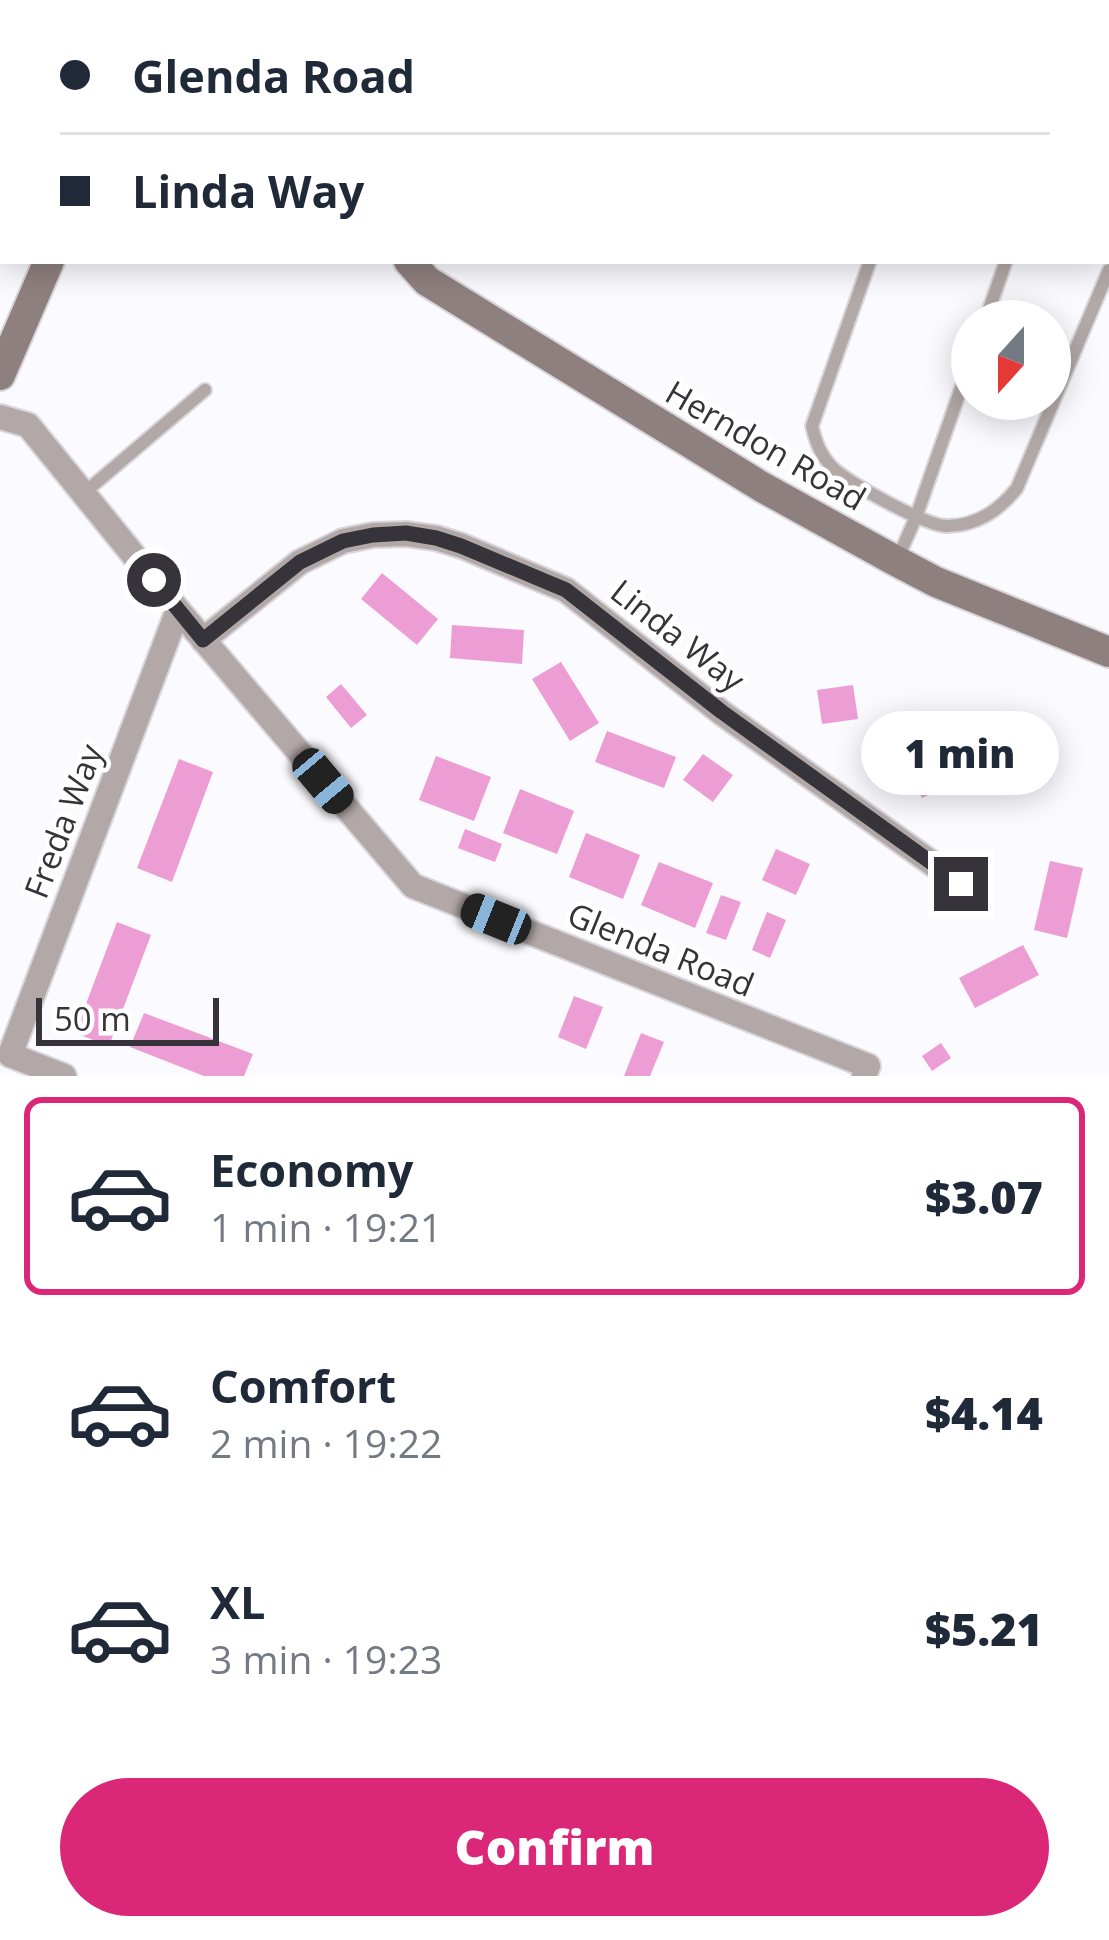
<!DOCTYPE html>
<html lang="en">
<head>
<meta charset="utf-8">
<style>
  body { margin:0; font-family:"Open Sans",sans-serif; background:#f6f6f7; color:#1f2937; height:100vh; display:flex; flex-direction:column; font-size:45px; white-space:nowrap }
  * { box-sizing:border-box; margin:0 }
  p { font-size:39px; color:#747a83 }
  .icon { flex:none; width:66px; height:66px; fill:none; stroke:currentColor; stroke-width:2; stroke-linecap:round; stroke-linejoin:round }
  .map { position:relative; height:1076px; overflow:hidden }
  .drawer { display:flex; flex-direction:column; background:#fff; flex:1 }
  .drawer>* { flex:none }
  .banner { position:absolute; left:0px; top:0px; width:1110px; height:264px; box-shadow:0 6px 30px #0003; display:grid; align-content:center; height:264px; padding:0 60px; background:#fff }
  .needle { width:78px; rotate:201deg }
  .fabs { position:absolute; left:951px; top:300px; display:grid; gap:24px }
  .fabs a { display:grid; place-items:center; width:120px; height:120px; border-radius:50%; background:#fff; box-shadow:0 6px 30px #0003; font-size:60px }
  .scale { position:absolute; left:36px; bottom:30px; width:183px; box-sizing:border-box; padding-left:12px; border:6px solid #36333a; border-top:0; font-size:33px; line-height:42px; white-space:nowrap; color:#36333a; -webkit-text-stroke:9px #fff; paint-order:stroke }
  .end { position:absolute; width:54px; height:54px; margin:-27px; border:15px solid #36333a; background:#fff; box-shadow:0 0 0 6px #fff }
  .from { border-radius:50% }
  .bubble { position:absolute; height:84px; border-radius:42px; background:#fff; box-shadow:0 6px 30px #0003; font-size:39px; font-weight:800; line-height:84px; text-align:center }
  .car { position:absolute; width:36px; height:72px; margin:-36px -18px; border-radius:15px; box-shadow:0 0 9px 3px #0007; background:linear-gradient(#222 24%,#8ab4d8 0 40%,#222 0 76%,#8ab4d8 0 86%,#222 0) }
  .banner b { display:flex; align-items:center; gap:42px; height:114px; font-size:45px }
  .banner b+b { border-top:3px solid #e0e1e3 }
  .banner i { width:30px; height:30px; background:#1f2937 }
  ul { padding:21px 0 0; list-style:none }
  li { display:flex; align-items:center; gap:36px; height:198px; margin:0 24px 18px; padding:0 36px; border:6px solid transparent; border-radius:18px }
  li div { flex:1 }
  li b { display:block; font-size:45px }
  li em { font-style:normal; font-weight:800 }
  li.current { border-color:#db2777 }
  li>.icon { width:108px; height:108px; stroke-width:1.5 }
  .cta { display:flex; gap:24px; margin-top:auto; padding:24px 60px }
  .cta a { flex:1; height:138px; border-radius:72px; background:#db2777; color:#fff; font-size:48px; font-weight:800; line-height:138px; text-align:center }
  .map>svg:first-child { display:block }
  .building { fill:#ec9dd3 }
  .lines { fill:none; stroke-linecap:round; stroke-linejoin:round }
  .lane-casing { stroke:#d8d6db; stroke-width:16 }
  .street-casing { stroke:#d8d6db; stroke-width:28 }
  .secondary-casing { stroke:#d8d6db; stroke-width:34 }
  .lane { stroke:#b2a8a7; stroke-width:12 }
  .street { stroke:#b2a8a7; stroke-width:24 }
  .secondary { stroke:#8e807f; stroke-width:30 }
  .route { stroke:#36333a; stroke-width:15 }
  .labels { text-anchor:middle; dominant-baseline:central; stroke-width:9; stroke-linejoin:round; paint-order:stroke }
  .street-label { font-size:33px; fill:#36333a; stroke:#fff }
</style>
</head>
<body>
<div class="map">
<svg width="1109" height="1076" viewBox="0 0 1109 1076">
  <rect width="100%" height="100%" fill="#fbfafe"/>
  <path class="building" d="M382 573 438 619 417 645 361 599Z
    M452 625 524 630 522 664 450 658Z
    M561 662 599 723 570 741 532 679Z
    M341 684 367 715 351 728 326 697Z
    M853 685 858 719 822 724 817 690Z
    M920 719 953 783 922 798 890 734Z
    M607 731 676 757 664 788 595 762Z
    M703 754 733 775 713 802 683 780Z
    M436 756 491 777 474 821 419 800Z
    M179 759 213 772 172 882 137 868Z
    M520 789 574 811 557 854 503 833Z
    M465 829 502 844 495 862 458 848Z
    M586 833 640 855 623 899 569 877Z
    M776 849 810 864 796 895 762 880Z
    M1050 861 1083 868 1067 938 1034 930Z
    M659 862 713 883 695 928 641 905Z
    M721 895 741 902 726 940 706 933Z
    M767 912 786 920 770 958 752 950Z
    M117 922 151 935 109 1046 75 1033Z
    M1023 945 1039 975 975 1008 959 978Z
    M574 996 603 1007 586 1049 558 1037Z
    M144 1013 253 1054 244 1076H204L130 1047Z
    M641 1033 664 1042 650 1076H624Z
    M941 1043 951 1058 932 1071 922 1056Z"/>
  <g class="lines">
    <g class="lane-casing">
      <path id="lane" d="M1107 109 1109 110
        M870 261 812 426C816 443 820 454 832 467 846 482 926 526 947 526 976 526 1000 510 1017 488L1109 270
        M985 321 1006 261
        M84 493 205 390
        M897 560 916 517 972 357"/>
    </g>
    <g class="street-casing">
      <path id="street" d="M0 417 28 425 178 610 413 886 868 1066 864 1076
        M203 640 300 562 343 541 373 535 406 534 436 538 462 546 566 590 722 713 961 884
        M64 1076 10 1055 178 610"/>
    </g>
    <g class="secondary-casing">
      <path id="secondary" d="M257 0 258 3
        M483 3 488 0
        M554 3 559 0
        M409 261 427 281 762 487 896 561 936 582 1109 652
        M0 375 49 261"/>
    </g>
    <use href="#lane" class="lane"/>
    <use href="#street" class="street"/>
    <use href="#secondary" class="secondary"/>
  </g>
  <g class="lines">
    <path class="route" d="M154 580 203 640 300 562 343 541 373 535 406 533 436 538 461 546 566 590 722 712 961 884"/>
  </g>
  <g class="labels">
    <g class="street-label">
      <text transform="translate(766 445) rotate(30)">Herndon Road</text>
      <text transform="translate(678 635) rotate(38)">Linda Way</text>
      <text transform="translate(63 821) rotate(-69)">Freda Way</text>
      <text transform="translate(661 949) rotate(22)">Glenda Road</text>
    </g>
  </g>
</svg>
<div class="fabs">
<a><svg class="needle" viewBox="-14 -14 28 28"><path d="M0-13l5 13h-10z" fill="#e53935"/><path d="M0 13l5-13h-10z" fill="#747a83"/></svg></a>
</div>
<div class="scale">50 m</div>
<i class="end from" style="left:154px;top:580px"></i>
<i class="end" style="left:961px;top:884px"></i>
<div class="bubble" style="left:861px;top:711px;width:198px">1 min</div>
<i class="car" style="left:323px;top:781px;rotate:140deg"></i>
<i class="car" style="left:496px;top:919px;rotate:292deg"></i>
<div class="banner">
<b><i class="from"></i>Glenda Road</b>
<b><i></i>Linda Way</b>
</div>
</div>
<section class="drawer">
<ul>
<li class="current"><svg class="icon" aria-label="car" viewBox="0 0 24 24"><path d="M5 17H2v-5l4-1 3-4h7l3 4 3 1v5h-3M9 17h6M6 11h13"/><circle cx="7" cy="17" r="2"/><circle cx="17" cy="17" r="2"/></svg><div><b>Economy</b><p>1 min · 19:21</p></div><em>$3.07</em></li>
<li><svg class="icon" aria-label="car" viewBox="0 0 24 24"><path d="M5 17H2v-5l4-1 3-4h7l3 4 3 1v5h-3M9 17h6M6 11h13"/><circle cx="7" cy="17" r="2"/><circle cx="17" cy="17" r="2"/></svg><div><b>Comfort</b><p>2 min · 19:22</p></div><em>$4.14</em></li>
<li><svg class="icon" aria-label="car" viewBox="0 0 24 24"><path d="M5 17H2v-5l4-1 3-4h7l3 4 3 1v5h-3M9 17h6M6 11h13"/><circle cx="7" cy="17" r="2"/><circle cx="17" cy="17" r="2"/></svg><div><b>XL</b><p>3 min · 19:23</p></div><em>$5.21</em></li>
</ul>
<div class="cta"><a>Confirm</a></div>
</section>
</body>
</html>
